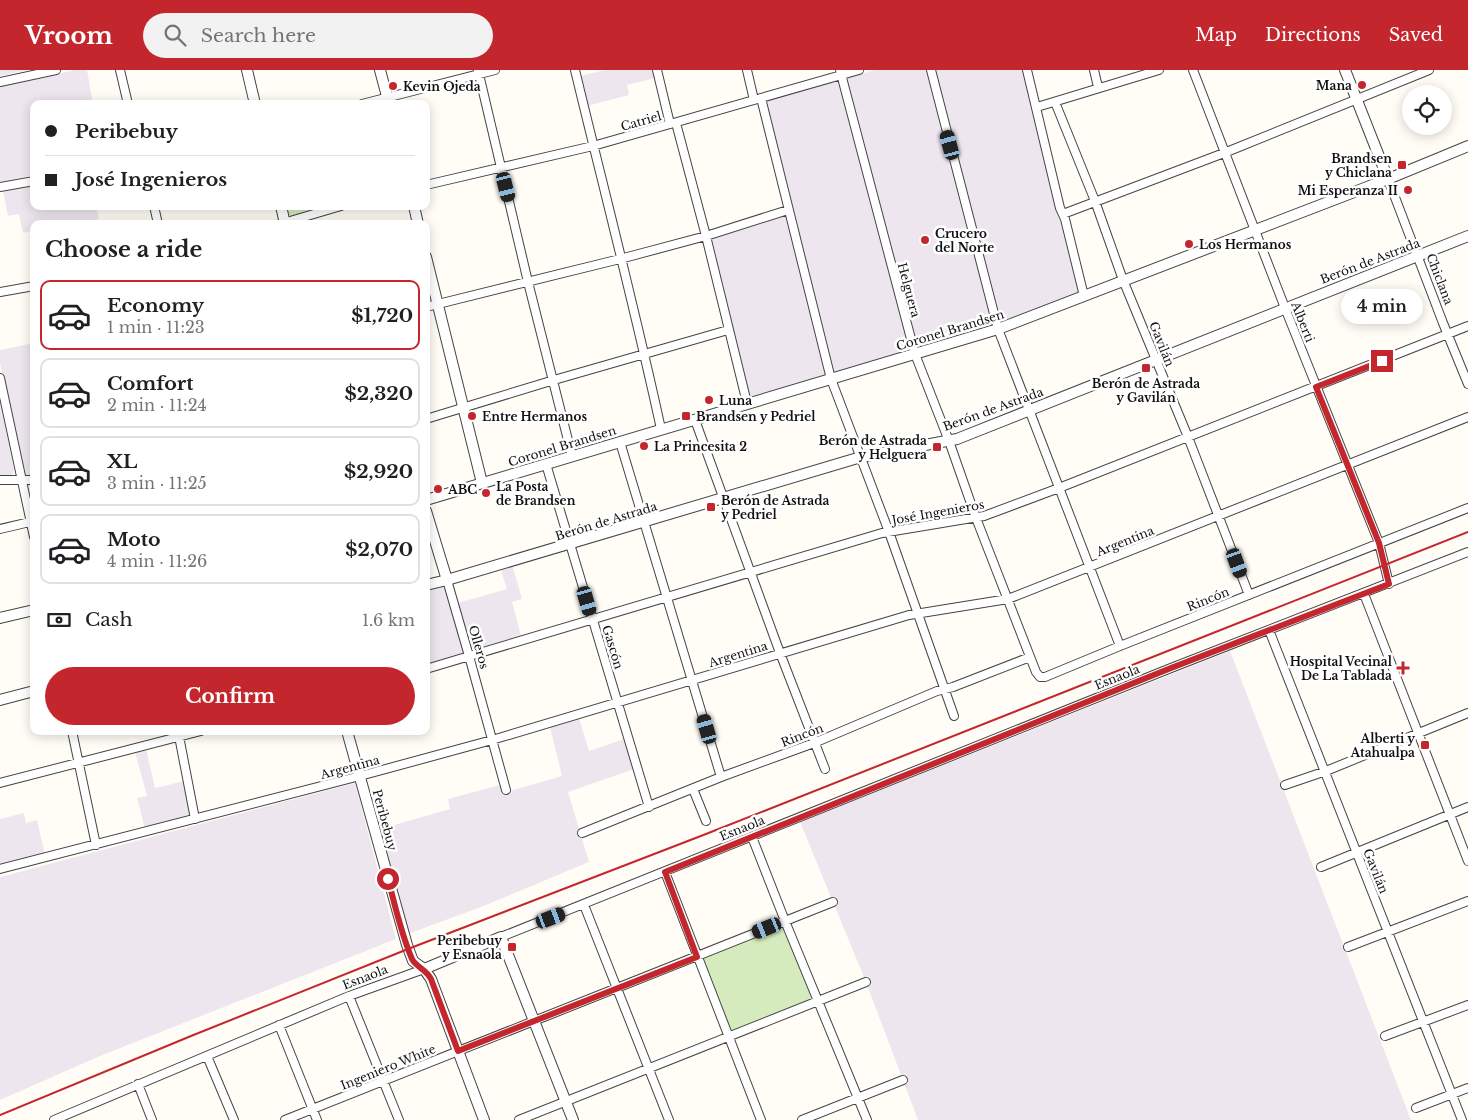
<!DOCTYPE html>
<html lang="en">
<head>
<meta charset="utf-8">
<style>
  body { margin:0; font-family:"Libre Baskerville",serif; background:#f2f2f2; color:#202124; height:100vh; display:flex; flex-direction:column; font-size:19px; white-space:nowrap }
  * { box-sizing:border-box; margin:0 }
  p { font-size:16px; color:#757577 }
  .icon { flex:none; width:28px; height:28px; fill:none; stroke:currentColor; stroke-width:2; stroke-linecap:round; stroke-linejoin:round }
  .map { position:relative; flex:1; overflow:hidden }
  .drawer { position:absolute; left:30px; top:150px; width:400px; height:515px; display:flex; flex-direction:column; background:#fff; border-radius:10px; box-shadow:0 2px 12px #0003 }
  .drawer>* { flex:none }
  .banner { position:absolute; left:30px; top:30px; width:400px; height:110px; border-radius:10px; box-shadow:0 2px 12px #0003; display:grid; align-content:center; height:110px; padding:0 15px; background:#fff }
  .controls { position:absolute; left:1402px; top:15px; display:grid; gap:10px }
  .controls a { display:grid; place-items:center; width:50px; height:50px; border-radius:50%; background:#fff; box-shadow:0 2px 12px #0003; font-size:25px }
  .end { position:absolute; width:22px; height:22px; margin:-11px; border:6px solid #c4262e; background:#fff; box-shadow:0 0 0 2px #fff }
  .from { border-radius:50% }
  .bubble { position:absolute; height:35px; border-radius:18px; background:#fff; box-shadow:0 2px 12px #0003; font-size:16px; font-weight:700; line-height:35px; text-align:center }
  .car { position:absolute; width:15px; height:30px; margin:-15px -8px; border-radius:6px; box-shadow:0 0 4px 1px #0007; background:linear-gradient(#222 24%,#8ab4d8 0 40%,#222 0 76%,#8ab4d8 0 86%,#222 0) }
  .banner b { display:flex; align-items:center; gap:18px; height:48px; font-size:19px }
  .banner b+b { border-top:1px solid #e0e0e0 }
  .banner i { width:12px; height:12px; background:#202124 }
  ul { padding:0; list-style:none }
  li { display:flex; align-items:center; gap:15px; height:70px; margin:0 10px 8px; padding:0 5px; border:2px solid #e0e0e0; border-radius:10px }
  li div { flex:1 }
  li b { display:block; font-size:19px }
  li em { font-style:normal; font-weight:700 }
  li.on { border-color:#c4262e }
  li>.icon { width:45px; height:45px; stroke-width:1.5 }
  h2 { padding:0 15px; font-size:22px; line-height:60px }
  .pay { display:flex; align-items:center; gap:12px; height:55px; padding:0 15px; font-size:19px }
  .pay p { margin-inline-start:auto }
  .cta { display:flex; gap:10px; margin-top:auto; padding:10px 15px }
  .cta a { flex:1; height:58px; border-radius:30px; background:#c4262e; color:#fff; font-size:20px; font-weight:700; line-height:58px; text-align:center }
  header { display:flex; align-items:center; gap:30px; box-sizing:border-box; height:70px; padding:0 25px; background:#c4262e; color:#fff }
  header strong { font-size:24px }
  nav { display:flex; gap:28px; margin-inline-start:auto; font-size:18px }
  .search { width:350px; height:45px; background:#f2f2f2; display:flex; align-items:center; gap:12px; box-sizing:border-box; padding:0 18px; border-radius:28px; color:#757577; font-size:19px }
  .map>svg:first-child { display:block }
  .industrial { fill:#eee6ef }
  .green { fill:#d5ebbd }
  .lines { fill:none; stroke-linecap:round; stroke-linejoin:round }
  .minor-casing { stroke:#444; stroke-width:10 }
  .tertiary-casing { stroke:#444; stroke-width:12 }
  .minor { stroke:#fff; stroke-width:8 }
  .tertiary { stroke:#fff; stroke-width:10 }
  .rail { stroke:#c4262e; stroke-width:2 }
  .route { stroke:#c4262e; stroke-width:6 }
  .poi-dot { fill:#c4262e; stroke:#fff; stroke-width:2 }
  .labels { text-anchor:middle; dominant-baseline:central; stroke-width:5; stroke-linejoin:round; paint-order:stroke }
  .poi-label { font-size:12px; font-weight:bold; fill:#111; stroke:#fff; text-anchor:start }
  .street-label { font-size:12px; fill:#111; stroke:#fff }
</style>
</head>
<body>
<header>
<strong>Vroom</strong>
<div class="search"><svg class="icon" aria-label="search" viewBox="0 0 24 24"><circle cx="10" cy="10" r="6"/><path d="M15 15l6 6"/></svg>Search here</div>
<nav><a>Map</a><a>Directions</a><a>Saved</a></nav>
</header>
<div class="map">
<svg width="1468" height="1050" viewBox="0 0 1468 1050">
  <rect width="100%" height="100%" fill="#fffdf5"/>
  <path class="industrial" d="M0 0H29L0 6Z
    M75 0H87L93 34H34V105L0 112V16Z
    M605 0H653L655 8 627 15 629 25 587 36 580 6Z
    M875 0H1024L1079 220V223L1003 254 932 273 755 327H750L747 323 710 175 711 170 715 166 791 143 766 39V33L771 29Z
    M34 114V136H96L99 149 89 151V154H34V161L23 163 19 144 8 146 3 121Z
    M34 273V405H25L23 403 0 293V280Z
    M0 331 14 399 13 404 9 406 0 405Z
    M512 494 522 529 512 532 521 566 478 578H475L471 576 458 533 507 519 500 497Z
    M439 517H444L447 521 465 576 463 583 458 587 426 596V521Z
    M1230 581 1411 1050H918L866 912 800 752Z
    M579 648 589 681 624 669 634 699 568 722 589 792 486 835 408 864 377 760 450 739 448 729 500 715 503 723 562 706 550 657Z
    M146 679 155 718 185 711 190 744 189 747 145 759 137 728 147 726 135 682Z
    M355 713 396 869 100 986 0 1030V807Z
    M24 743 26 753 37 750 45 785 0 797V749Z"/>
  <path class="green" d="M285 136H331L290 146 287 143Z
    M778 857 784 859 812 927 810 931 732 962 728 960 701 888Z"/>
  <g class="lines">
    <g class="minor-casing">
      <path id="minor" d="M120 0 128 34
        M478 0 528 212 572 386
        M575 0C604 120 635 239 661 359
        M657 0 670 54
        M747 0 754 30
        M840 0 915 284 949 371 976 448 1036 602 1040 607H1045L1120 576 1468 438
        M931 0 998 259 1120 576
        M1027 0 1060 138 1065 149 1084 226
        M1094 0 1098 17
        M1193 0 1285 238 1379 473 1389 514
        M0 12 56 0
        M761 28 831 309 889 462 954 646
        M1055 32 1095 131 1123 210 1188 367 1249 525
        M362 34 495 0
        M1037 37 1159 0
        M676 53 706 166 747 333
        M1388 109 1443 253 1468 314
        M426 115 593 76 859 0
        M0 117 34 111
        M154 136 158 154
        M1063 144 1224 83 1429 0
        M280 154 341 136
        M0 222 34 216
        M426 237 620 189 706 166 788 140
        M0 308 34 467
        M426 349 554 310 728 260
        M695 350 780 583 825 699
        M620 372 721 707
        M546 394 649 737
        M0 410H34
        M0 459 34 451
        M447 510 469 586 506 720
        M1364 524 1468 791
        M1269 560C1334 723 1399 886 1462 1050
        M426 599 882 463 984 446 1059 418 1468 256
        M72 661 96 775
        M178 661 195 749
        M0 713 201 661
        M1285 715 1326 701 1468 643
        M693 719 706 751
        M582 763 721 707 814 673 937 621 953 617 1030 587
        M752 767 785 851 867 1050
        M1321 797 1468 737
        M0 799 360 706 492 670 909 545 1008 529 1468 347
        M665 802 761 1050
        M584 835 669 1050
        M501 867 1171 598 1468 482
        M1348 877 1468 831
        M349 926 399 1050
        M279 955 317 1050
        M1385 966 1468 935
        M207 986 234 1050
        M138 1014 152 1050
        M1416 1038 1468 1018
        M54 1050 349 926 424 899
        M285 1050 833 832
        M519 1050 866 912
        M802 1050 903 1010"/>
    </g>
    <g class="tertiary-casing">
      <path id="tertiary" d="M247 0 255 34
        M380 0 389 34
        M1345 0 1388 109
        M281 136 285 154
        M414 136 418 154
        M426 187 482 413
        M426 430 998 259 1388 109 1468 76
        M426 441 447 510
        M426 515 447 510 861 387 957 369 1468 166
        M0 548 34 540
        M0 630 34 621
        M347 661 407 875 413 891 424 899 431 909 484 1050
        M424 899 501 867 573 1050"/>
    </g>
    <use href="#minor" class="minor"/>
    <use href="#tertiary" class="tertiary"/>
    <path class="rail" d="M0 1045 191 966 408 879 706 764 1468 462"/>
  </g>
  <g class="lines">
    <path class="route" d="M388 809C395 835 401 864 412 889 416 897 426 899 431 909L458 981 697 887 665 802 1171 598 1389 514 1379 473 1316 317 1382 291"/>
  </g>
  <g class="poi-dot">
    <circle cx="1362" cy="15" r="5"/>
    <circle cx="393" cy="16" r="5"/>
    <rect x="1397" y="90" width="10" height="10" rx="2.5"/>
    <circle cx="1408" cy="120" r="5"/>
    <circle cx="925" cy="170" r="5"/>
    <circle cx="1189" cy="174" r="5"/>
    <rect x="1141" y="293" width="10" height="10" rx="2.5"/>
    <circle cx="709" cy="330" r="5"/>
    <circle cx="472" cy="346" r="5"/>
    <rect x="681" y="341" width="10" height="10" rx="2.5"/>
    <circle cx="644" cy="376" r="5"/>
    <rect x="932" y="372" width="10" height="10" rx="2.5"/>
    <circle cx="438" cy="419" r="5"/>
    <circle cx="486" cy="423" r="5"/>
    <rect x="706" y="432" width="10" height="10" rx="2.5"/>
    <path d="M1400.5 590.5h5v5h5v5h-5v5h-5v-5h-5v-5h5z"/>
    <rect x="1420" y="670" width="10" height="10" rx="2.5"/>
    <rect x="507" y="872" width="10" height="10" rx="2.5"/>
  </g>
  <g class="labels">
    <g class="poi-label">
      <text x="1352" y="15" text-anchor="end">Mana</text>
      <text x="403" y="16">Kevin Ojeda</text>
      <text x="1392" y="88" text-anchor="end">Brandsen<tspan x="1392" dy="14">y Chiclana</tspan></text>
      <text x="1398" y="120" text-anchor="end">Mi Esperanza II</text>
      <text x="935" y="163">Crucero<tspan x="935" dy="14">del Norte</tspan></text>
      <text x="1199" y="174">Los Hermanos</text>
      <text x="1146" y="313" text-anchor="middle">Berón de Astrada<tspan x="1146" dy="14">y Gavilán</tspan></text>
      <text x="719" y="330">Luna</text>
      <text x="482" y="346">Entre Hermanos</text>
      <text x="696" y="346">Brandsen y Pedriel</text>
      <text x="927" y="370" text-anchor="end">Berón de Astrada<tspan x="927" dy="14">y Helguera</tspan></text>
      <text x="654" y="376">La Princesita 2</text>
      <text x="496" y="416">La Posta<tspan x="496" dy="14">de Brandsen</tspan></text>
      <text x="448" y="419">ABC</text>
      <text x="721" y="430">Berón de Astrada<tspan x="721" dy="14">y Pedriel</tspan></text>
      <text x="1392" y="591" text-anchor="end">Hospital Vecinal<tspan x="1392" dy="14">De La Tablada</tspan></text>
      <text x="1415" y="668" text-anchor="end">Alberti y<tspan x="1415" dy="14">Atahualpa</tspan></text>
      <text x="502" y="870" text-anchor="end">Peribebuy<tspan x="502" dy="14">y Esnaola</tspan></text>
    </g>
    <g class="street-label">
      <text transform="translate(641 51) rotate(-16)">Catriel</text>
      <text transform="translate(1370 191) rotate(-21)">Berón de Astrada</text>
      <text transform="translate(1440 209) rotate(69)">Chiclana</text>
      <text transform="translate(909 220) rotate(75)">Helguera</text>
      <text transform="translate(1303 252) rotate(68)">Alberti</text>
      <text transform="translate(950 260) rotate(-17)">Coronel Brandsen</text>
      <text transform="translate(1162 274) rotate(68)">Gavilán</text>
      <text transform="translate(993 339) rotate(-20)">Berón de Astrada</text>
      <text transform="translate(562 376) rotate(-17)">Coronel Brandsen</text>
      <text transform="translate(938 442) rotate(-10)">José Ingenieros</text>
      <text transform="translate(606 451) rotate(-17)">Berón de Astrada</text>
      <text transform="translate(1125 471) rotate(-22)">Argentina</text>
      <text transform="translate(1208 529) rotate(-22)">Rincón</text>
      <text transform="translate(479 577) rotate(74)">Olleros</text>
      <text transform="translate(613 577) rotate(73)">Gascón</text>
      <text transform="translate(738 584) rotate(-17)">Argentina</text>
      <text transform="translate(1117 607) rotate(-22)">Esnaola</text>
      <text transform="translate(802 665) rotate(-21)">Rincón</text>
      <text transform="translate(350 697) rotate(-15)">Argentina</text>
      <text transform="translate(385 750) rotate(75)">Peribebuy</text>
      <text transform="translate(742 758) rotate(-22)">Esnaola</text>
      <text transform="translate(1376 801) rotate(68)">Gavilán</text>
      <text transform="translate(365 907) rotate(-21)">Esnaola</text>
      <text transform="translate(388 997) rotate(-22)">Ingeniero White</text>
    </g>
  </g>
</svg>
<div class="controls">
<a><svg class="icon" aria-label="locate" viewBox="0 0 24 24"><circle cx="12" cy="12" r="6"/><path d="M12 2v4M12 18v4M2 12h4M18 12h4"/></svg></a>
</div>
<i class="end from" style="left:388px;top:809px"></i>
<i class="end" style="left:1382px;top:291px"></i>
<div class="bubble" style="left:1341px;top:219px;width:82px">4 min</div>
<i class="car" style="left:950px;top:75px;rotate:345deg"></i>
<i class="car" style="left:506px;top:117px;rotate:166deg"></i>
<i class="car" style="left:1237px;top:493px;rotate:160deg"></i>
<i class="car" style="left:587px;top:531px;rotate:164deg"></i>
<i class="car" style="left:707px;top:659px;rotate:344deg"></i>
<i class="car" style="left:551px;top:848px;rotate:69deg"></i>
<i class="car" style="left:767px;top:858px;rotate:248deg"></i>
<div class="banner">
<b><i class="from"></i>Peribebuy</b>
<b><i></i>José Ingenieros</b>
</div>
<section class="drawer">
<h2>Choose a ride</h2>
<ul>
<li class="on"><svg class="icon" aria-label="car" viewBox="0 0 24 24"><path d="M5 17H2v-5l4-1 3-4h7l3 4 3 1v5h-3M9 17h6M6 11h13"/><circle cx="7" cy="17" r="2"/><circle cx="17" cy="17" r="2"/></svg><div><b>Economy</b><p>1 min · 11:23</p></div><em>$1,720</em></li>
<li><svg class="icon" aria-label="car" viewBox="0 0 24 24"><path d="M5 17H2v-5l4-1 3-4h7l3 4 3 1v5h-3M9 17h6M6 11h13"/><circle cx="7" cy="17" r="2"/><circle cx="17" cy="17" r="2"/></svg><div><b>Comfort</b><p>2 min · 11:24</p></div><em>$2,320</em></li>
<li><svg class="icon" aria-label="car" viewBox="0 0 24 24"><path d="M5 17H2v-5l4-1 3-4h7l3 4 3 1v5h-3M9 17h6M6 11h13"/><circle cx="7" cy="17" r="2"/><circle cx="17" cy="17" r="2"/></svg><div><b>XL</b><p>3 min · 11:25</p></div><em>$2,920</em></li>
<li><svg class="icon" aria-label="car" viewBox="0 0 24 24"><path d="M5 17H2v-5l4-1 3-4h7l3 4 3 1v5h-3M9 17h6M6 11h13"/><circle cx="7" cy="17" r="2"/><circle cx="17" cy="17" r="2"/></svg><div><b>Moto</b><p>4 min · 11:26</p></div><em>$2,070</em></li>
</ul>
<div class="pay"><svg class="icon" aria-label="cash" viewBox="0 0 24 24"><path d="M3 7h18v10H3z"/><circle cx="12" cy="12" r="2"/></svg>Cash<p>1.6 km</p></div>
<div class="cta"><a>Confirm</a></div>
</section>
</div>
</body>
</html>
